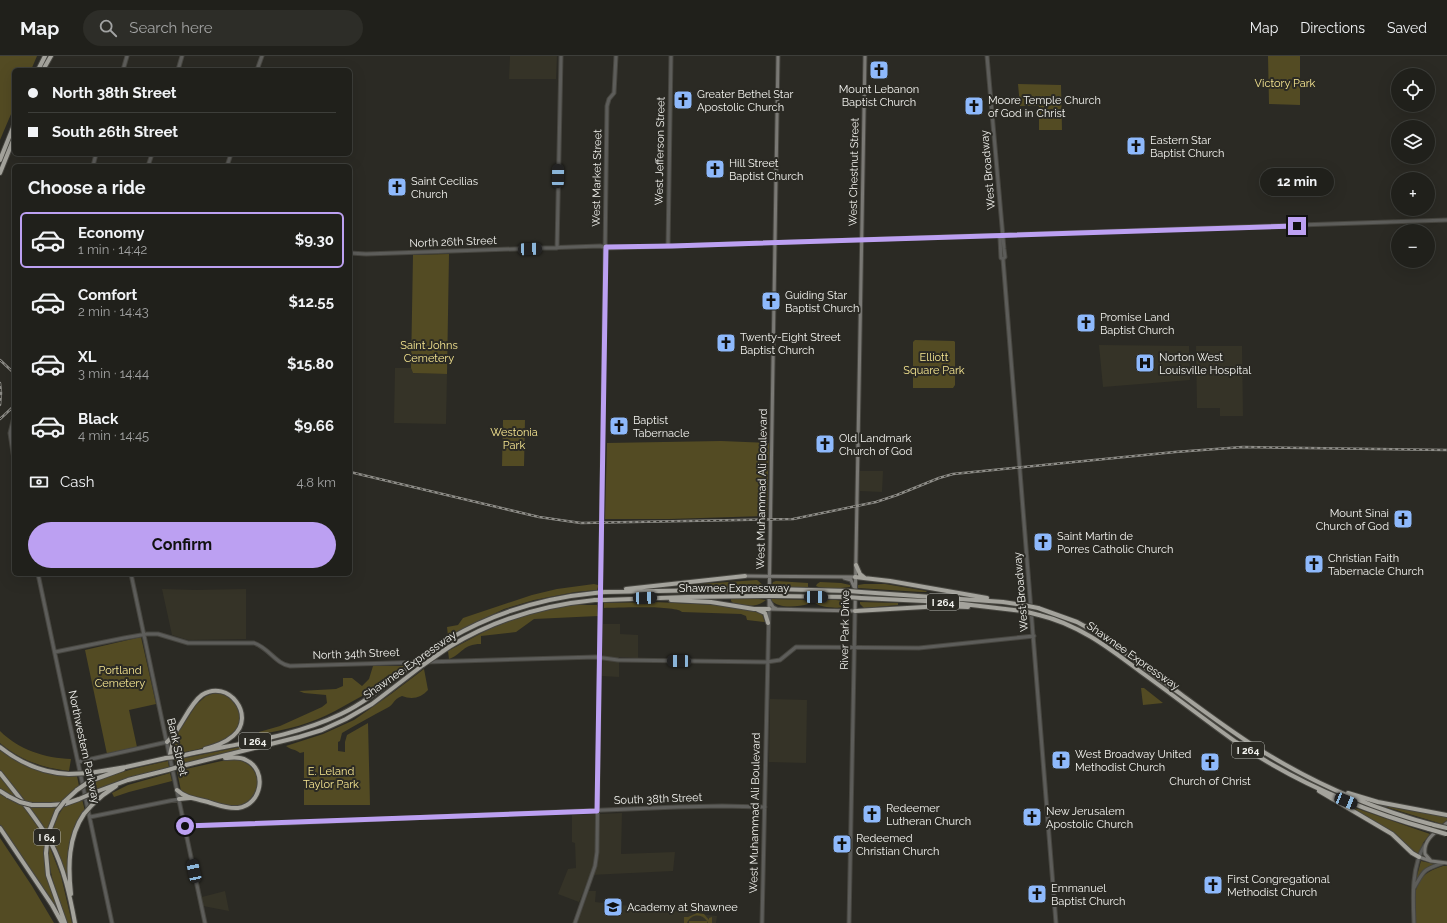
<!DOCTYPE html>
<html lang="en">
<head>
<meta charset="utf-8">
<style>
  body { margin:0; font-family:Raleway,sans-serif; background:#2d2d28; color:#f1f3f6; height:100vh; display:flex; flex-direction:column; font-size:15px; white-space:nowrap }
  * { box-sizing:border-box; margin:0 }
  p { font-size:13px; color:#a2a3a3 }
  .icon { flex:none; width:22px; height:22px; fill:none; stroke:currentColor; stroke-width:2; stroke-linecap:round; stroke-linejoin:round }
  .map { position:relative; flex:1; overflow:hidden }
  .side { position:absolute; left:12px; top:108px; width:340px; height:412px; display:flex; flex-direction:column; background:#20201b; border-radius:6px; box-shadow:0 4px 16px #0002,0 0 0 1px #3d3e3a }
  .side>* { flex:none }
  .banner { position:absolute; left:12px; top:12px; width:340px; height:88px; border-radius:6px; box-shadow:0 4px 16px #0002,0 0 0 1px #3d3e3a; display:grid; align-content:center; height:88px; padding:0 16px; background:#20201b }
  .fabs { position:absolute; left:1391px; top:12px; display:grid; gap:8px }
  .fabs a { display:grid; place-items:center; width:44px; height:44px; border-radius:50%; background:#20201b; box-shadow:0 4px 16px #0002,0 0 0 1px #3d3e3a; font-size:20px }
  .end { position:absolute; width:18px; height:18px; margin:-9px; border:5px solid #bca0f2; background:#111; box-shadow:0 0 0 2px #111 }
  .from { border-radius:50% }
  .bubble { position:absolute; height:28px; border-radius:14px; background:#20201b; box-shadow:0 4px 16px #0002,0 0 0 1px #3d3e3a; font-size:13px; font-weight:700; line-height:28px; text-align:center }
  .car { position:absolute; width:12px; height:24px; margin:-12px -6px; border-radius:5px; box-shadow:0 0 3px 1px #0007; background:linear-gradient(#222 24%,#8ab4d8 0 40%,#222 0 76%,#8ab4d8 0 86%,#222 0) }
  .banner b { display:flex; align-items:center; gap:14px; height:38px; font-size:15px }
  .banner b+b { border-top:1px solid #3d3e3a }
  .banner i { width:10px; height:10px; background:#f1f3f6 }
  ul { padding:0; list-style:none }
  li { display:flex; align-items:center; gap:12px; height:56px; margin:0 8px 6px; padding:0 8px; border:2px solid transparent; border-radius:6px }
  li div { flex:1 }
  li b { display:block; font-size:15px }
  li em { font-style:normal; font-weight:700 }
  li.selected { border-color:#bca0f2 }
  li>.icon { width:36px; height:36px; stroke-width:1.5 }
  h2 { padding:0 16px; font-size:18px; line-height:48px }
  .pay { display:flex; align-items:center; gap:10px; height:44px; padding:0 16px; font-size:15px }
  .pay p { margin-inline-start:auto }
  .button { display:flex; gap:8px; margin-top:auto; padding:8px 16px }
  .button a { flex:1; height:46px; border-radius:24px; background:#bca0f2; color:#111; font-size:16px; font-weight:700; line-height:46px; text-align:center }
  header { display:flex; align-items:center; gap:24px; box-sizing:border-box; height:56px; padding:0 20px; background:#20201b; border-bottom:1px solid #3d3e3a }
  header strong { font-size:19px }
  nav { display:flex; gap:22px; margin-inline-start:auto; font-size:14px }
  .search { width:280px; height:36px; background:#2d2d28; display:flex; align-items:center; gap:10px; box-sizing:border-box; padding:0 14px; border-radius:22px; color:#a2a3a3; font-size:15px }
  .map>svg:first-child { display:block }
  .built { fill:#353327 }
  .green { fill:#534b23 }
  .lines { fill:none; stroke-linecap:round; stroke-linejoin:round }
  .tertiary-casing { stroke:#474640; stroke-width:5 }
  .secondary-casing { stroke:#474640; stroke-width:5 }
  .motorway-casing { stroke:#474640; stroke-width:6 }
  .tertiary { stroke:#5d5d5a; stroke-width:3 }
  .secondary { stroke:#7a7975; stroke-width:3 }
  .motorway { stroke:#a4a39c; stroke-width:4 }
  .rail-casing { stroke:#8e8d88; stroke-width:2.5 }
  .rail { stroke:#2b2a24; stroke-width:1; stroke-dasharray:3; stroke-linecap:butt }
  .motorway-bridge-casing { stroke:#474640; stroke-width:6; stroke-linecap:butt }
  .motorway-bridge { stroke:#a4a39c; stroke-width:4 }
  .route { stroke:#bca0f2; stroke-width:5 }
  .labels { text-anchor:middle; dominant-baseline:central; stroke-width:4; stroke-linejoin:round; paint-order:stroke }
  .shield { fill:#2b2a24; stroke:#b7b7b2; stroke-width:1 }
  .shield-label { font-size:10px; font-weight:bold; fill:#f3f3ef }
  .park-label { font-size:11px; fill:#f6e691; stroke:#2b2a24 }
  .poi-label { font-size:11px; fill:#f3f3ef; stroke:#2b2a24; text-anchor:start }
  .street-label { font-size:11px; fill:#f3f3ef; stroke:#2b2a24 }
</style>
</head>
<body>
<header>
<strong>Map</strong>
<div class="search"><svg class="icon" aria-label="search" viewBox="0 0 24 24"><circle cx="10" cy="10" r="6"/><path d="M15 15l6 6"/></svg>Search here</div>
<nav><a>Map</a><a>Directions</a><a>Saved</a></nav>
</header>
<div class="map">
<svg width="1447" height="867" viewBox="0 0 1447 867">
  <rect width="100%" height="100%" fill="#2b2a24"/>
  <path class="built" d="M510 0H557L556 23H509Z
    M1099 289 1189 290 1190 324 1103 331Z
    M1196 290H1242L1243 360H1220V352H1197Z
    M395 312H411L413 317 447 318 446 368 394 367Z
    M860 415H883L882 436 860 435Z
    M162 533 195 534 246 533V583L188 584 172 579Z
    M603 568H620V578L638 579V602L619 601V621L602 620Z
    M770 643 807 644 806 707 769 706Z
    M622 757 621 798 675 796 673 815 590 819 579 846 558 838 568 813 576 812 575 787 572 786V759Z
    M225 835 229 855 203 850 202 841Z
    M589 835H596L595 846 717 860 716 867H577Z"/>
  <path class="green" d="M0 0H37L31 14H14V51L0 84Z
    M1268 0H1300V49L1269 48Z
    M1018 28 1061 29 1062 74H1039V50H1020Z
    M449 198 447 318 413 317 411 312 413 199Z
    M915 284 954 285 955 286V329L953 332H913V286Z
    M503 364H525L524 410H502Z
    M721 385 769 387 767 460 670 463H605L607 387Z
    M757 524 764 530 686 532V529Z
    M776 525 808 527V532L771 531 773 526Z
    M820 526 841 527 850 529V531C840 532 825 534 816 530L817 528Z
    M594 528 598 529V531L597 534 575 536 534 544 504 553 448 580 447 571 458 569 463 562 532 539 557 533Z
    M864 528H885L927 535 926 536H921L858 532V529Z
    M731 543H759L766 544C755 553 745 549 733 547L731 545Z
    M772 543 808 544V548C798 551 778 553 771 544Z
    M815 544H836L850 546V548C843 554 822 552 815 547Z
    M654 546 718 549 759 556 762 558 765 566 747 564 746 560 741 558 682 556C674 549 617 552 604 552V547Z
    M860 546 898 547V549L864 552 860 548Z
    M571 549H597L598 560 534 563 516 576 481 580V588C462 588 463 598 449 603L448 595 495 570 538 555Z
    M141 581 156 648 129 654 137 691 107 698 85 594Z
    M373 610H404C395 620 383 630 370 637 368 638 365 639 362 640 353 645 344 650 335 655 313 667 284 675 259 678V676L280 670 322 651 327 647 326 639 304 637 299 635 336 633 343 630V622H352L362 630 369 623Z
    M424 613 428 634C421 642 412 644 402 640 392 644 395 648 387 652 372 660 357 668 342 677L340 685 338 686V695L345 696V686L347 679 368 667 370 749H304V696L300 697C295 693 291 694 286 690L323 678 354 664 391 638Z
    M1141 632H1144L1163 647 1143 649Z
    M215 637C226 637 232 642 237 651 257 685 194 694 174 698V683L196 649 206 640Z
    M0 675C19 694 45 702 71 703L69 715C43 712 20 704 0 687Z
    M240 691 241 694 176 710 175 704Z
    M0 693C22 710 49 720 77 720L79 730 61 747 33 748 24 745 0 714Z
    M234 703C263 706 266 744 241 750 229 753 191 741 181 735L177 715 226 704Z
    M168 705 169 711 127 723 88 737 87 730C112 717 140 711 168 705Z
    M170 717 172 725 129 736 114 741 112 737 128 729Z
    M0 720 18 742 9 739 0 733Z
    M0 737 23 748 45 782 44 801 45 812 59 857 0 769Z
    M82 743 85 755 72 781 68 827 50 783 55 765 64 750Z
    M1341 747 1430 778 1423 787 1419 799 1415 797 1399 783Z
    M1373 747 1447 760V764L1442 768Z
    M28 750 48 752 58 751 47 777Z
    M0 782 32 830 54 867H0Z
    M49 789 61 820 72 867H67C58 841 47 816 49 789Z
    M1421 805 1435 808C1425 811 1419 818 1415 827Z
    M1443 810H1447V867H1416C1415 838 1410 820 1443 810Z
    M697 857 704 858 709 864V862L712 861V867H708L707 865V867H689V865H707C701 857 691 858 687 867H684V861H688Z"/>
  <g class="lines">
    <g class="tertiary-casing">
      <path id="tertiary" d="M987 0 1004 193 1005 201 1003 203 1056 867
        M123 14 127 0
        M178 14 182 0
        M257 14 262 0
        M93 110 96 98
        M148 110 152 98
        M227 110 231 98
        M1002 179 1000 182 1001 202 1003 203
        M668 190 671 0
        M557 192 561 0
        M350 197 366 198 600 190 609 192 673 190 1447 164
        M14 361 10 377 14 403
        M38 518 112 867
        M131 518 205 867
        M55 596 124 582 147 578H158L188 587H254C269 592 276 608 290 610L596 601 618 604 767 606 780 604 796 591 919 592 1034 580
        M78 706 167 686
        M90 761 179 743
        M185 770 288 767 677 751 722 750 765 751
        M1414 832C1424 815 1422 814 1443 807
        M575 867 595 810 597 796 607 50 609 43 614 37 616 0
        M762 867 769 553
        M849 867 855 555
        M1414 867C1413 843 1411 810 1425 789"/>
    </g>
    <g class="secondary-casing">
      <path id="secondary" d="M778 0 769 553 855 555 865 0
        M745 520 855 521
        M844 522 851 524 854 531
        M769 544 773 551 777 553
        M1419 801 1431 805 1447 807
        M1431 805 1425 798C1423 783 1436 776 1447 767"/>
    </g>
    <g class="motorway-casing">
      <path id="motorway" d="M38 14 45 0
        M43 14 51 0
        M0 104 14 69
        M0 117 14 82
        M856 509 860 518 865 522
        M855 521 890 525 987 542
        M626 533 745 520
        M773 533 849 535
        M605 536 762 533
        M861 536 1003 546 1023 549
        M773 540 847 541
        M861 542 946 546 1023 555
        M605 544 687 541 763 540
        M671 544 711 546 754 553H769
        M1038 552 1077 566 1099 578C1127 598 1155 619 1182 639 1212 661 1241 683 1272 701 1322 731 1377 754 1434 769
        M758 554 765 557 768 567
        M855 555 942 550 968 551
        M1039 559C1078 568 1109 592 1141 616 1173 639 1204 663 1236 686 1295 726 1361 754 1429 773
        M449 583C495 556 543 542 595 537
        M449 591C495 563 542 549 595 544
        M167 686C181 674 188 649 202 639 228 622 257 660 233 680 225 687 215 690 205 693
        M0 691C20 707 43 717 69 718
        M170 699 174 680
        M176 701C231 688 289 683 341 658 366 646 387 628 409 611
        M178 711 299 681 322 674 346 663 372 648 423 609
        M0 717C18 740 37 762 51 787 64 812 70 840 75 867
        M90 717 126 711 166 702
        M90 725 123 713
        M177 734C185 742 197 743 208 746 218 749 228 753 238 752 262 749 268 714 246 704 239 700 232 702 225 702
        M0 735 8 740
        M1319 735 1392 778 1412 797 1419 801
        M93 737 128 724 168 714
        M1348 737 1378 746 1447 759
        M179 743 189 742
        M64 746 77 734
        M32 749H51L65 748 79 743
        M92 749 103 739 116 730
        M0 772 52 849 62 867
        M48 778 57 755
        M46 797 48 819 65 867
        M71 838C68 811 68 781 84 758"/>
    </g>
    <use href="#tertiary" class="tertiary"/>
    <use href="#secondary" class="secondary"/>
    <use href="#motorway" class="motorway"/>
    <g class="rail-casing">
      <path id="rail" d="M0 304 14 317
        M0 327 1 337 0 349
        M0 363 14 350
        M350 416 539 461 581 467 793 463 876 446 897 439 939 422 953 418 1175 396 1243 391 1447 394"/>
    </g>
    <use href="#rail" class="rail"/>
    <g class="motorway-bridge-casing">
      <path id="motorway-bridge" d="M762 533H773
        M849 535 861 536
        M595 537 605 536
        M763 540H773
        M847 541 861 542
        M595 544H605
        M1023 549 1038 552
        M1023 555 1039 559
        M423 609 449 591
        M409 611 430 595 449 583
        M166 702 176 701
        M168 714 178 711
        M69 718 90 717
        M77 734 90 725
        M8 740 20 746 32 749
        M79 743 93 737
        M57 755 64 746
        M84 758 92 749
        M1434 769 1447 772
        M1429 773 1446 778
        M46 797 48 778"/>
    </g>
    <use href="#motorway-bridge" class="motorway-bridge"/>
  </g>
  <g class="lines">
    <path class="route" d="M185 770 597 755 606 191 672 190 1297 170"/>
  </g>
  <defs>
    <g id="church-square" transform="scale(1)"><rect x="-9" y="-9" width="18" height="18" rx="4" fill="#8eb9fc" stroke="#2b2a24"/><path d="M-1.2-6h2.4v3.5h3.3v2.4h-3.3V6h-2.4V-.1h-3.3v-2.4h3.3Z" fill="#111"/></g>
    <g id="hospital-square" transform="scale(1)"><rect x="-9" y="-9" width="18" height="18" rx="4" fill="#8eb9fc" stroke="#2b2a24"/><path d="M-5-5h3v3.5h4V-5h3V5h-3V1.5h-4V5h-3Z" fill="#111"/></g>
    <g id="school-square" transform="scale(1)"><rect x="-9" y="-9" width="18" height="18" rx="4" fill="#8eb9fc" stroke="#2b2a24"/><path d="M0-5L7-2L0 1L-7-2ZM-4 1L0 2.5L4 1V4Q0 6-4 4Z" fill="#111"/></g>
  </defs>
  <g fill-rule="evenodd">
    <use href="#church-square" x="879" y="14"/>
    <use href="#church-square" x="683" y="44"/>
    <use href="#church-square" x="974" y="50"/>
    <use href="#church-square" x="1136" y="90"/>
    <use href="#church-square" x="715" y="113"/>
    <use href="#church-square" x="397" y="131"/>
    <use href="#church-square" x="771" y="245"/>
    <use href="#church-square" x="1086" y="267"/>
    <use href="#church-square" x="726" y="287"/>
    <use href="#hospital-square" x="1145" y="307"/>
    <use href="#church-square" x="619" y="370"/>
    <use href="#church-square" x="825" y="388"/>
    <use href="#church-square" x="1403" y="463"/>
    <use href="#church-square" x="1043" y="486"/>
    <use href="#church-square" x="1314" y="508"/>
    <use href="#church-square" x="1061" y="704"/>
    <use href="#church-square" x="1210" y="706"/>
    <use href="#church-square" x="872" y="758"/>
    <use href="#church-square" x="1032" y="761"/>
    <use href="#church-square" x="842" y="788"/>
    <use href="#church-square" x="1213" y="829"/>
    <use href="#church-square" x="1037" y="838"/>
    <use href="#school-square" x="613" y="851"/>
  </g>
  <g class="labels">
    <g class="shield">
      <rect x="927" y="538" width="32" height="16" rx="3"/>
      <rect x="239" y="677" width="32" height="16" rx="3"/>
      <rect x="1232" y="686" width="32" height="16" rx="3"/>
      <rect x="34" y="773" width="26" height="16" rx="3"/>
    </g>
    <g class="shield-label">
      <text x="943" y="546">I 264</text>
      <text x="255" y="685">I 264</text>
      <text x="1248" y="694">I 264</text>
      <text x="47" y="781">I 64</text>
    </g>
    <g class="park-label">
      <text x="1285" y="27">Victory Park</text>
      <text x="429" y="289">Saint Johns<tspan x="429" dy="13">Cemetery</tspan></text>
      <text x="934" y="301">Elliott<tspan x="934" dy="13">Square Park</tspan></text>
      <text x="514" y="376">Westonia<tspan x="514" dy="13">Park</tspan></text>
      <text x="120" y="614">Portland<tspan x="120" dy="13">Cemetery</tspan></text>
      <text x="331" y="715">E. Leland<tspan x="331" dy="13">Taylor Park</tspan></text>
    </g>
    <g class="poi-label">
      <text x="879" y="33" text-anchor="middle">Mount Lebanon<tspan x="879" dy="13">Baptist Church</tspan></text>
      <text x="697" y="38">Greater Bethel Star<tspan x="697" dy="13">Apostolic Church</tspan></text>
      <text x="988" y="44">Moore Temple Church<tspan x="988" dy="13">of God in Christ</tspan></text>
      <text x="1150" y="84">Eastern Star<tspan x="1150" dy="13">Baptist Church</tspan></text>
      <text x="729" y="107">Hill Street<tspan x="729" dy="13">Baptist Church</tspan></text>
      <text x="411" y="125">Saint Cecilias<tspan x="411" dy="13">Church</tspan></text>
      <text x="785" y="239">Guiding Star<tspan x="785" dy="13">Baptist Church</tspan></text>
      <text x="1100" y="261">Promise Land<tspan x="1100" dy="13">Baptist Church</tspan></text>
      <text x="740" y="281">Twenty-Eight Street<tspan x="740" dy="13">Baptist Church</tspan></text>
      <text x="1159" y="301">Norton West<tspan x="1159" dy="13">Louisville Hospital</tspan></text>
      <text x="633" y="364">Baptist<tspan x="633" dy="13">Tabernacle</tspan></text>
      <text x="839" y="382">Old Landmark<tspan x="839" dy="13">Church of God</tspan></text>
      <text x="1389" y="457" text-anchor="end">Mount Sinai<tspan x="1389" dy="13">Church of God</tspan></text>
      <text x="1057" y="480">Saint Martin de<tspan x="1057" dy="13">Porres Catholic Church</tspan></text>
      <text x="1328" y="502">Christian Faith<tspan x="1328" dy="13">Tabernacle Church</tspan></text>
      <text x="1075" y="698">West Broadway United<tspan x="1075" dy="13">Methodist Church</tspan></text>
      <text x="1210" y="725" text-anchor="middle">Church of Christ</text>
      <text x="886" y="752">Redeemer<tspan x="886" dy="13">Lutheran Church</tspan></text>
      <text x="1046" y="755">New Jerusalem<tspan x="1046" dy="13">Apostolic Church</tspan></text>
      <text x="856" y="782">Redeemed<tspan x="856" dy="13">Christian Church</tspan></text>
      <text x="1227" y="823">First Congregational<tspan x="1227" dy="13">Methodist Church</tspan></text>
      <text x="1051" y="832">Emmanuel<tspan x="1051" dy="13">Baptist Church</tspan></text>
      <text x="627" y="851">Academy at Shawnee</text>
    </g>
    <g class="street-label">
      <text transform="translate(660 95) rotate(-89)">West Jefferson Street</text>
      <text transform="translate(988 114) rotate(-95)">West Broadway</text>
      <text transform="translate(854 116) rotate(-89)">West Chestnut Street</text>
      <text transform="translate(597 122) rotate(-89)">West Market Street</text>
      <text transform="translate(453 186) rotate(-2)">North 26th Street</text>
      <text transform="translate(762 433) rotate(-89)">West Muhammad Ali Boulevard</text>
      <text x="734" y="532">Shawnee Expressway</text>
      <text transform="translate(1021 536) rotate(-95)">West Broadway</text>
      <text transform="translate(845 574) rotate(-89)">River Park Drive</text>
      <text transform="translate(356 598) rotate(-2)">North 34th Street</text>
      <text transform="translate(1133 600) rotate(35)">Shawnee Expressway</text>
      <text transform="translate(410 609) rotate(-35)">Shawnee Expressway</text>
      <text transform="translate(84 691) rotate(78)">Northwestern Parkway</text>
      <text transform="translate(177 691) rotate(77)">Bank Street</text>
      <text transform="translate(658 743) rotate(-2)">South 38th Street</text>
      <text transform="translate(755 757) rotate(-89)">West Muhammad Ali Boulevard</text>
    </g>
  </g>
</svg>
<div class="fabs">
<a><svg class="icon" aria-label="locate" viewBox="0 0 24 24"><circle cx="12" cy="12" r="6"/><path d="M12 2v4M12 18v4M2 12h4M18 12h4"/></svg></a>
<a><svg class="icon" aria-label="layers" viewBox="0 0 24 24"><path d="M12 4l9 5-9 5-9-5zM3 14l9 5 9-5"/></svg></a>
<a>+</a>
<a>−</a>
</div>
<i class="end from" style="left:185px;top:770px"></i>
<i class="end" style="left:1297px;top:170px"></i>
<div class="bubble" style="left:1260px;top:112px;width:74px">12 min</div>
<i class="car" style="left:558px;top:120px;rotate:1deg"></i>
<i class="car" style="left:530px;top:193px;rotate:88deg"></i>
<i class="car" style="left:816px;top:541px;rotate:91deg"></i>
<i class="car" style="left:645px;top:542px;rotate:88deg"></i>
<i class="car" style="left:679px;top:605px;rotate:271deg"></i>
<i class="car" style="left:1346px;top:745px;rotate:112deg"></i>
<i class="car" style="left:194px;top:815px;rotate:348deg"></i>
<div class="banner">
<b><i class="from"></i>North 38th Street</b>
<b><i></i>South 26th Street</b>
</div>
<section class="side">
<h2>Choose a ride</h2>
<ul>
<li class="selected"><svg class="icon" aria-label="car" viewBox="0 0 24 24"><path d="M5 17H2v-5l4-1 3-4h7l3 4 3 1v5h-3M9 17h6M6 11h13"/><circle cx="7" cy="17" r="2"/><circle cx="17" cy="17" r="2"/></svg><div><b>Economy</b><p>1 min · 14:42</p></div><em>$9.30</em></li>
<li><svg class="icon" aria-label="car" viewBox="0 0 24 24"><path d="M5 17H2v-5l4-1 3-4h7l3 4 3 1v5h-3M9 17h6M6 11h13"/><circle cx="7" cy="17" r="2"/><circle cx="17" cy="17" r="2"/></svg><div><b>Comfort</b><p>2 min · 14:43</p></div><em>$12.55</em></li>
<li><svg class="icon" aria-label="car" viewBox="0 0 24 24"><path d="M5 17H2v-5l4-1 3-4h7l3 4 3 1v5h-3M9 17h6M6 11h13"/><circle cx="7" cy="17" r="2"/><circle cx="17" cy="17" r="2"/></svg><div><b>XL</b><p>3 min · 14:44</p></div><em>$15.80</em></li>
<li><svg class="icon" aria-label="car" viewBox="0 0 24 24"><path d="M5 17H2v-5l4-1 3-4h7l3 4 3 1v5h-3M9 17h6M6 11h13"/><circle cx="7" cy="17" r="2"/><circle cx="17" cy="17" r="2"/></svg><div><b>Black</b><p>4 min · 14:45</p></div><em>$9.66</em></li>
</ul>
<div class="pay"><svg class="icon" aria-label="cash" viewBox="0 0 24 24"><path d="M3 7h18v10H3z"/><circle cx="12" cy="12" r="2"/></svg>Cash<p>4.8 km</p></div>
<div class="button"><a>Confirm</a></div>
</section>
</div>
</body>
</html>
